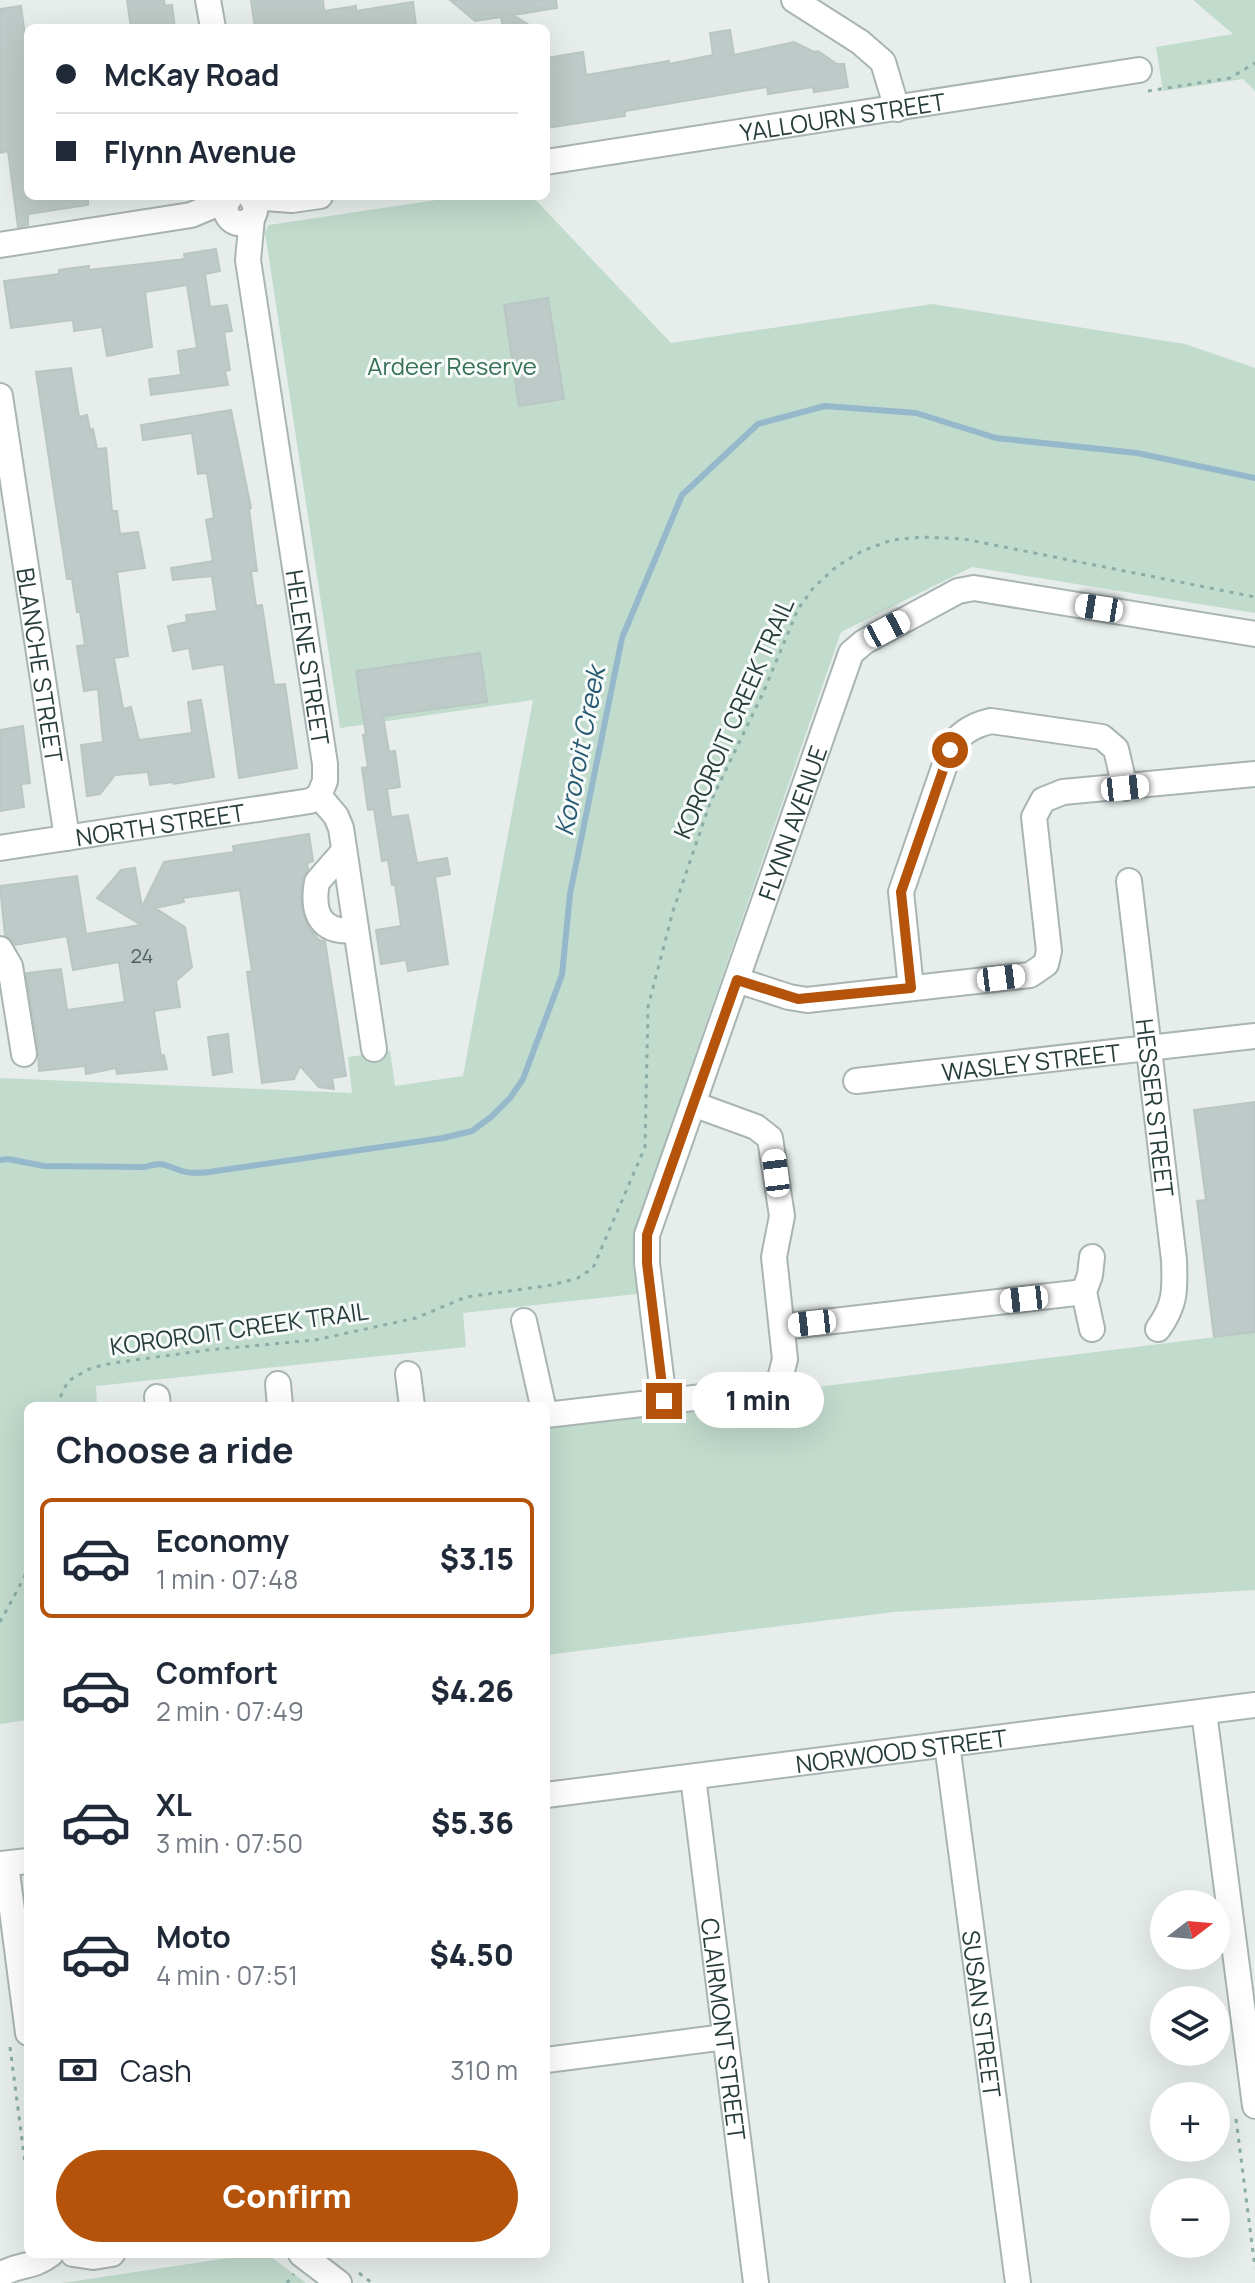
<!DOCTYPE html>
<html lang="en">
<head>
<meta charset="utf-8">
<style>
  body { margin:0; font-family:Manrope,sans-serif; background:#f2f2f3; color:#1f2937; height:100vh; display:flex; flex-direction:column; font-size:30px; white-space:nowrap }
  * { box-sizing:border-box; margin:0 }
  p { font-size:26px; color:#747a83 }
  .icon { flex:none; width:44px; height:44px; fill:none; stroke:currentColor; stroke-width:2; stroke-linecap:round; stroke-linejoin:round }
  .map { position:relative; flex:1; overflow:hidden }
  .sheet { position:absolute; left:24px; top:1402px; width:526px; height:856px; display:flex; flex-direction:column; background:#fff; border-radius:12px; box-shadow:0 8px 32px #0002 }
  .sheet>* { flex:none }
  .top-card { position:absolute; left:24px; top:24px; width:526px; height:176px; border-radius:12px; box-shadow:0 8px 32px #0002; display:grid; align-content:center; height:176px; padding:0 32px; background:#fff }
  .needle { width:52px; rotate:74deg }
  .fabs { position:absolute; left:1150px; top:1890px; display:grid; gap:16px }
  .fabs a { display:grid; place-items:center; width:80px; height:80px; border-radius:50%; background:#fff; box-shadow:0 8px 32px #0002; font-size:40px }
  .end { position:absolute; width:36px; height:36px; margin:-18px; border:10px solid #b45309; background:#fff; box-shadow:0 0 0 4px #fff }
  .from { border-radius:50% }
  .bubble { position:absolute; height:56px; border-radius:28px; background:#fff; box-shadow:0 8px 32px #0002; font-size:26px; font-weight:800; line-height:56px; text-align:center }
  .car { position:absolute; width:24px; height:48px; margin:-24px -12px; border-radius:10px; box-shadow:0 0 6px 2px #0007; background:linear-gradient(#fff 24%,#345 0 40%,#fff 0 76%,#345 0 86%,#fff 0) }
  .top-card b { display:flex; align-items:center; gap:28px; height:76px; font-size:30px }
  .top-card b+b { border-top:2px solid #e0e1e3 }
  .top-card i { width:20px; height:20px; background:#1f2937 }
  ul { padding:0; list-style:none }
  li { display:flex; align-items:center; gap:24px; height:120px; margin:0 16px 12px; padding:0 16px; border:4px solid transparent; border-radius:12px }
  li div { flex:1 }
  li b { display:block; font-size:30px }
  li em { font-style:normal; font-weight:800 }
  li.on { border-color:#b45309 }
  li>.icon { width:72px; height:72px; stroke-width:1.5 }
  h2 { padding:0 32px; font-size:36px; line-height:96px }
  .pay { display:flex; align-items:center; gap:20px; height:88px; padding:0 32px; font-size:30px }
  .pay p { margin-inline-start:auto }
  .primary-button { display:flex; gap:16px; margin-top:auto; padding:16px 32px }
  .primary-button a { flex:1; height:92px; border-radius:48px; background:#b45309; color:#fff; font-size:32px; font-weight:800; line-height:92px; text-align:center }
  .map>svg:first-child { display:block }
  .green { fill:#c1dbcd }
  .lines { fill:none; stroke-linecap:round; stroke-linejoin:round }
  .stream { stroke:#95b9cb; stroke-width:6 }
  .building { fill:#becac7; stroke:#b9c6c3; stroke-width:2 }
  .minor-casing { stroke:#a9b5b3; stroke-width:28 }
  .path { stroke:#8aada8; stroke-width:3; stroke-dasharray:4 6; stroke-linecap:butt }
  .minor { stroke:#fff; stroke-width:24 }
  .route { stroke:#b45309; stroke-width:10 }
  .labels { text-anchor:middle; dominant-baseline:central; stroke-width:6; stroke-linejoin:round; paint-order:stroke }
  .number-label { font-size:20px; fill:#4d605e }
  .street-label { font-size:24px; fill:#273d3b; stroke:#f6faf8 }
  .park-label { font-size:24px; fill:#356f56; stroke:#f6faf8 }
  .water-label { font-size:26px; font-style:italic; fill:#275972; stroke:#f6faf8 }
</style>
</head>
<body>
<div class="map">
<svg width="1255" height="2283" viewBox="0 0 1255 2283">
  <rect width="100%" height="100%" fill="#e6edeb"/>
  <path class="green" d="M1193 0H1255V91L1243 79 1163 91 1156 47 1233 34Z
    M463 196H532L671 343 932 304 1185 344 1255 368V613L972 567 841 632 636 1227 645 1293 463 1313 466 1347 96 1386 97 1406H28V1720L0 1724V1078L352 1093 348 1057 390 1051 395 1086 463 1076 533 700 340 728 265 232 269 225Z
    M1255 1332V1590L894 1612 546 1655V1421Z
    M255 2254H267L306 2283H62Z"/>
  <g class="lines">
    <path class="stream" d="M0 1160 8 1159 44 1166 145 1167C162 1161 166 1166 182 1171 191 1174 200 1173 209 1172L443 1138 472 1131 491 1117 510 1098 523 1079 562 975 570 894 622 638 682 495 758 424 825 406 916 413 996 438 1137 453 1255 478"/>
  </g>
  <path class="building" d="M127 0H164L165 6 172 5 175 28H131Z
    M251 0H323L324 11 356 6V11L413 2 416 25 396 28H255Z
    M450 0H556L557 8 513 15 534 28H503L501 17 475 21Z
    M21 6 28 58V196H88V205L28 214V225L18 227 8 151 0 153V9Z
    M730 30 734 55 794 42 814 52 818 51 837 64H844L848 87 814 92 813 87 768 94 767 87 625 111V116L546 128V58L583 52 586 75 669 61V64L713 55 710 33Z
    M216 249 220 271 205 274 210 307 227 305 232 331 224 332 230 370 225 371 228 385 151 395 149 379 181 375 178 351 197 348 187 285 145 292 152 347 107 356 102 327 74 331 73 320 11 328 4 281 59 274V270L89 266V270L185 259 184 254Z
    M548 298 564 399 519 406 504 305Z
    M71 368 79 417 87 415 90 430 93 429 97 449 106 448 112 511H117L120 534 138 532 145 568 117 572 128 656 114 658 123 709 131 707 139 740 192 733 188 702 201 700 214 777 174 784 173 782 150 785 148 772 115 775 100 794 87 796 81 745 103 742 98 689 84 691 77 646 85 645 80 612H77L72 579H67L36 372Z
    M231 410 251 508 249 509 257 571H251L256 606 262 605 274 685 285 684 297 768 239 778 224 664 193 669 189 648 173 651 168 626 187 622 186 615 217 611 212 576 173 580 171 568 213 561 206 520 214 518 207 473 198 474 192 433 143 440 141 425Z
    M480 653 487 702 383 716 389 752 395 751 400 787 387 789 391 817 408 815 417 863 447 858 450 874 435 877 448 964 408 971 406 960 381 964 376 930 401 926 395 884 392 885 388 860 382 861 374 809 368 810 362 768 368 767 363 735 366 734 356 671Z
    M23 726 30 783 21 784 24 807 0 811V730Z
    M309 834 313 861 307 863 308 869 302 880 301 905 308 927 319 940 325 941 346 1076 332 1078 334 1089 319 1087 300 1066 294 1079 262 1083 247 972 252 971 240 890 183 898 184 902 155 908 185 927 192 967 176 981 180 1007 154 1011 161 1056 164 1055 167 1069 117 1074 116 1068 86 1074 85 1066 39 1071 38 1048 26 973 61 969 67 1010 125 1002 119 962 73 970 67 936 15 945 5 935 0 886 77 876 86 934 141 925 97 898 121 870 135 868 142 907 164 862 234 852 233 846Z
    M228 1034 232 1072 213 1075 208 1037Z
    M1255 1102V1332L1214 1337 1197 1201 1206 1200 1194 1110Z"/>
  <g class="lines">
    <g class="minor-casing">
      <g id="minor">
        <path d="M208 0 213 28"/>
        <path d="M794 0 860 42 883 62 897 109"/>
        <path id="s1" d="M546 162 1139 70"/>
        <path d="M231 196 225 205C227 238 270 220 250 196"/>
        <path d="M251 197 292 200 320 196"/>
        <path id="s2" d="M252 218 248 260 325 764V781L319 796 336 816 341 828 374 1049"/>
        <path d="M0 245 191 215 227 200"/>
        <path id="s3" d="M0 396 67 838"/>
        <path id="s4" d="M0 848 297 803 310 801 319 796"/>
        <path d="M344 851 317 882C311 915 322 934 356 930"/>
        <path id="s5" d="M1129 881 1174 1260C1175 1290 1176 1304 1158 1329"/>
        <path d="M0 949 10 966 24 1054"/>
        <path d="M737 980 789 997 807 1000 1030 975 1046 964 1049 951 1034 817 1043 800 1063 792 1255 774"/>
        <path d="M911 988 901 892 950 750C958 733 974 725 991 721L1102 737 1116 749 1125 788"/>
        <path id="s6" d="M856 1081 1255 1036"/>
        <path d="M1092 1257 1090 1275 1084 1292 1092 1329"/>
        <path d="M524 1321 543 1406"/>
        <path d="M782 1327 1084 1292"/>
        <path d="M408 1374 412 1406"/>
        <path d="M278 1384 280 1406"/>
        <path d="M157 1397 158 1406"/>
        <path id="s7" d="M664 1401 647 1263V1235L851 653 864 642 958 591 974 588 1255 634"/>
        <path d="M546 1415 763 1390 773 1385 780 1379 785 1359 774 1257 782 1216 770 1138 756 1127 693 1104"/>
        <path d="M1204 1712 1255 2106"/>
        <path id="s8" d="M947 1744 1018 2283"/>
        <path id="s9" d="M693 1777 756 2283"/>
        <path id="s10" d="M546 1795 1255 1705"/>
        <path d="M0 1864 28 1861"/>
        <path d="M6 1864 28 2033"/>
        <path d="M546 2060 725 2037"/>
        <path d="M73 2254 93 2257 112 2254"/>
        <path d="M301 2254 339 2283"/>
        <path d="M0 2275C21 2262 30 2270 51 2254"/>
      </g>
    </g>
    <path class="path" d="M1148 91 1230 78 1255 63
      M56 1406 68 1381 91 1368 113 1363 208 1350 315 1340 416 1318 466 1297 552 1285 578 1278 593 1268 645 1147 648 1007 673 911 710 803 763 693 798 609 814 587 836 567 862 551 892 540 921 537 964 539 1255 597
      M0 1622 24 1578 28 1561
      M10 2047 28 2186
      M1236 2119 1255 2268
      M359 2273 372 2283
      M287 2283 294 2274"/>
    <use href="#minor" class="minor"/>
  </g>
  <g class="lines">
    <path class="route" d="M664 1401 647 1263V1235L737 980 798 999 911 988 901 892 950 750"/>
  </g>
  <g class="labels">
    <g class="number-label">
      <text x="142" y="955">24</text>
    </g>
    <g class="street-label">
      <text stroke="none"><textPath href="#s1" startOffset="300">YALLOURN STREET</textPath></text>
      <text stroke="none"><textPath href="#s2" startOffset="444">HELENE STREET</textPath></text>
      <text stroke="none"><textPath href="#s3" startOffset="272">BLANCHE STREET</textPath></text>
      <text transform="translate(733 718) rotate(-66)">KOROROIT CREEK TRAIL</text>
      <text stroke="none"><textPath href="#s7" startOffset="604">FLYNN AVENUE</textPath></text>
      <text stroke="none"><textPath href="#s4" startOffset="162">NORTH STREET</textPath></text>
      <text stroke="none"><textPath href="#s6" startOffset="176">WASLEY STREET</textPath></text>
      <text stroke="none"><textPath href="#s5" startOffset="228">HESSER STREET</textPath></text>
      <text transform="translate(239 1328) rotate(-8)">KOROROIT CREEK TRAIL</text>
      <text stroke="none"><textPath href="#s10" startOffset="358">NORWOOD STREET</textPath></text>
      <text stroke="none"><textPath href="#s8" startOffset="272">SUSAN STREET</textPath></text>
      <text stroke="none"><textPath href="#s9" startOffset="254">CLAIRMONT STREET</textPath></text>
    </g>
    <g class="park-label">
      <text x="452" y="365">Ardeer Reserve</text>
    </g>
    <g class="water-label">
      <text transform="translate(579 751) rotate(-79)">Kororoit Creek</text>
    </g>
  </g>
</svg>
<div class="fabs">
<a><svg class="needle" viewBox="-14 -14 28 28"><path d="M0-13l5 13h-10z" fill="#e53935"/><path d="M0 13l5-13h-10z" fill="#747a83"/></svg></a>
<a><svg class="icon" aria-label="layers" viewBox="0 0 24 24"><path d="M12 4l9 5-9 5-9-5zM3 14l9 5 9-5"/></svg></a>
<a>+</a>
<a>−</a>
</div>
<i class="end from" style="left:950px;top:750px"></i>
<i class="end" style="left:664px;top:1401px"></i>
<div class="bubble" style="left:692px;top:1372px;width:132px">1 min</div>
<i class="car" style="left:1099px;top:608px;rotate:279deg"></i>
<i class="car" style="left:887px;top:629px;rotate:62deg"></i>
<i class="car" style="left:1125px;top:788px;rotate:84deg"></i>
<i class="car" style="left:1001px;top:978px;rotate:83deg"></i>
<i class="car" style="left:776px;top:1173px;rotate:353deg"></i>
<i class="car" style="left:1024px;top:1299px;rotate:264deg"></i>
<i class="car" style="left:812px;top:1323px;rotate:264deg"></i>
<div class="top-card">
<b><i class="from"></i>McKay Road</b>
<b><i></i>Flynn Avenue</b>
</div>
<section class="sheet">
<h2>Choose a ride</h2>
<ul>
<li class="on"><svg class="icon" aria-label="car" viewBox="0 0 24 24"><path d="M5 17H2v-5l4-1 3-4h7l3 4 3 1v5h-3M9 17h6M6 11h13"/><circle cx="7" cy="17" r="2"/><circle cx="17" cy="17" r="2"/></svg><div><b>Economy</b><p>1 min · 07:48</p></div><em>$3.15</em></li>
<li><svg class="icon" aria-label="car" viewBox="0 0 24 24"><path d="M5 17H2v-5l4-1 3-4h7l3 4 3 1v5h-3M9 17h6M6 11h13"/><circle cx="7" cy="17" r="2"/><circle cx="17" cy="17" r="2"/></svg><div><b>Comfort</b><p>2 min · 07:49</p></div><em>$4.26</em></li>
<li><svg class="icon" aria-label="car" viewBox="0 0 24 24"><path d="M5 17H2v-5l4-1 3-4h7l3 4 3 1v5h-3M9 17h6M6 11h13"/><circle cx="7" cy="17" r="2"/><circle cx="17" cy="17" r="2"/></svg><div><b>XL</b><p>3 min · 07:50</p></div><em>$5.36</em></li>
<li><svg class="icon" aria-label="car" viewBox="0 0 24 24"><path d="M5 17H2v-5l4-1 3-4h7l3 4 3 1v5h-3M9 17h6M6 11h13"/><circle cx="7" cy="17" r="2"/><circle cx="17" cy="17" r="2"/></svg><div><b>Moto</b><p>4 min · 07:51</p></div><em>$4.50</em></li>
</ul>
<div class="pay"><svg class="icon" aria-label="cash" viewBox="0 0 24 24"><path d="M3 7h18v10H3z"/><circle cx="12" cy="12" r="2"/></svg>Cash<p>310 m</p></div>
<div class="primary-button"><a>Confirm</a></div>
</section>
</div>
</body>
</html>
